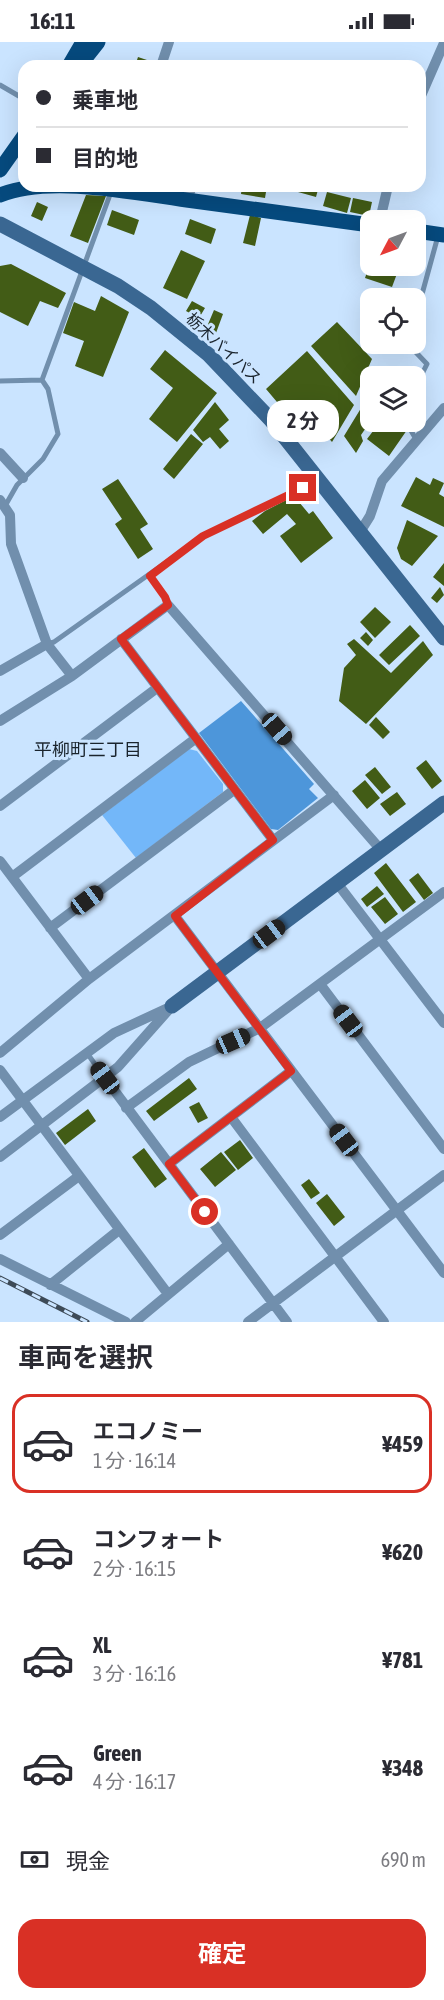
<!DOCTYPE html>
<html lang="ja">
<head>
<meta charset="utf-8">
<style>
  body { margin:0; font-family:"Asap Condensed","Noto Sans JP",sans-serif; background:#f7f7f7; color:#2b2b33; height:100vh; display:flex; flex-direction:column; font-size:22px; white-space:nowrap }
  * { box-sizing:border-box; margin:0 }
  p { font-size:20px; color:#7c7c81 }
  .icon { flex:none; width:33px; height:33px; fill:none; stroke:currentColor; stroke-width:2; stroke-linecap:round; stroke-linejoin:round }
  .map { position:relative; height:1280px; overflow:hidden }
  .details { display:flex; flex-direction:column; background:#fff; flex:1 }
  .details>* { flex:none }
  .guide { position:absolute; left:18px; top:18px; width:408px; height:132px; border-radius:18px; box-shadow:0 6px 24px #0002; display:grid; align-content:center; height:132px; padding:0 18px; background:#fff }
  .needle { width:39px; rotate:229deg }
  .tools { position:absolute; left:360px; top:168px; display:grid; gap:12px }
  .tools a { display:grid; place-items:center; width:66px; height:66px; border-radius:12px; background:#fff; box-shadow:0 6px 24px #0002; font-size:30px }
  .end { position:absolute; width:27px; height:27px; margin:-14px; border:8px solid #d93025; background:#fff; box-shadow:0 0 0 3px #fff }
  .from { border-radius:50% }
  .bubble { position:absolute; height:42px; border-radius:18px; background:#fff; box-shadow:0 6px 24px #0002; font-size:20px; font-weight:700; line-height:42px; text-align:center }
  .car { position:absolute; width:18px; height:36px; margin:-18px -9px; border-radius:8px; box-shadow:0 0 4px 2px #0007; background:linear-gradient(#222 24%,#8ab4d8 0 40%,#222 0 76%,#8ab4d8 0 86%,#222 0) }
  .guide b { display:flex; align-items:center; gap:21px; height:57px; font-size:22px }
  .guide b+b { border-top:2px solid #e1e1e2 }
  .guide i { width:15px; height:15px; background:#2b2b33 }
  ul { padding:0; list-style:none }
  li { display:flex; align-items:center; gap:18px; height:99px; margin:0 12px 9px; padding:0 6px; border:3px solid transparent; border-radius:18px }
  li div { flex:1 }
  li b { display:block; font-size:22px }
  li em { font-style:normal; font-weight:700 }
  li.on { border-color:#d93025 }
  li>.icon { width:54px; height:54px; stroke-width:1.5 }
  h2 { padding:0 18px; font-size:27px; line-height:72px }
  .pay { display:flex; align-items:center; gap:15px; height:66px; padding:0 18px; font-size:22px }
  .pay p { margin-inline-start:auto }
  .primary-button { display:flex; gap:12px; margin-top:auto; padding:12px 18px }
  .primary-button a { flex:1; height:69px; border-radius:18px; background:#d93025; color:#fff; font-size:24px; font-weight:700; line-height:69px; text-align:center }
  .status { display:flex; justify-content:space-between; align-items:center; height:42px; padding:0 30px; background:#fff; direction:ltr }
  .status svg { height:16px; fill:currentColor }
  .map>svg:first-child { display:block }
  .green { fill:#73b7f9 }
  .water { fill:#4d96da }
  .building { fill:#425c16 }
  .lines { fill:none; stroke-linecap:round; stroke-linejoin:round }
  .lane { stroke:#718fad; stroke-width:5 }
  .street { stroke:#718fad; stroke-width:10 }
  .secondary { stroke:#3a6792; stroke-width:15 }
  .primary { stroke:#064a7e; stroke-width:15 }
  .rail-casing { stroke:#3d4a57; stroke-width:5 }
  .rail { stroke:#cae4ff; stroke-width:3; stroke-dasharray:9; stroke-linecap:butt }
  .route { stroke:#d93025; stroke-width:8 }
  .labels { text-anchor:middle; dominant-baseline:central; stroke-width:6; stroke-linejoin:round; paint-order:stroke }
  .street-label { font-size:16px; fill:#1a242d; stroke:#cae4ff }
  .neighbourhood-label { font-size:18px; fill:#1a242d; stroke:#cae4ff }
</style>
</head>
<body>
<div class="status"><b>16:11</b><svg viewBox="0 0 49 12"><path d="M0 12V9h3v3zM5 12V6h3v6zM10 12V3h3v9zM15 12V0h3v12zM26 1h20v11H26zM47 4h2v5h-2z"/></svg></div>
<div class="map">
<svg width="444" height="1280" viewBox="0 0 444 1280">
  <rect width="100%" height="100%" fill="#cae4ff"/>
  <path class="green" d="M189 707 197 709 223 742V750L136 816 102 773Z"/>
  <path class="water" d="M241 659 314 742 309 747 318 756 278 788 271 787 199 691Z"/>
  <path class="building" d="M138 15 153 20 151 24H135Z
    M242 144H267L265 156 241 152Z
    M300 144H319L316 155 298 150Z
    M327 150 351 156 347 171 323 164Z
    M86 153 106 154 88 201 70 194Z
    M353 156 372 160 369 174 350 170Z
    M37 160 48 165 42 179 31 174Z
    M112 168 139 178 134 193 107 183Z
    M250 173 261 176 255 204 243 201Z
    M190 177 216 187 211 202 185 192Z
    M181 208 205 219 187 257 163 246Z
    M11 222 66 251 58 266 40 259 28 284 0 270V224Z
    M369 224H381L398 229 392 245 365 236Z
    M101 254 129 270 103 335 75 324 84 299 63 291 74 260 95 269Z
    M192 259 205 266 199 276 186 269Z
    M214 268 223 272 216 291 206 287Z
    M337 280 372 317 356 354 311 304Z
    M165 308 217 351 177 400 149 377 173 346 150 327Z
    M307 309 354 363 332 400 300 363 288 373 266 347Z
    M366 358 370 361V380L361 393 363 399 356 411 344 394Z
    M215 360 229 378 219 387 229 399 220 407 210 395 203 400 193 388Z
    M380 380H395L407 388 389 414 367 397Z
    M191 392 203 402 174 437 163 427Z
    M416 435 430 443 433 436 444 441 439 452 444 455V485L401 464Z
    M118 437 148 482 140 487 153 507 138 517 115 482 122 477 102 447Z
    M294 454 309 472 313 469 333 496 301 521 280 494 296 482 287 472 263 492 252 479 265 469Z
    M407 478 438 494 412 524 401 517 397 506Z
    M444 521V544L433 535Z
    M440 545 444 553 437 561 431 556Z
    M375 565 391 580 375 596 360 580Z
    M410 583 420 594 389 623 379 613Z
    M366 590 373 598 368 604 360 596Z
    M354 597 391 631 423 599 433 613 366 682 339 659 344 626 356 613 347 602Z
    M376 675 390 690 383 697 369 683Z
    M426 718 442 739 432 747 416 726Z
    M375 725 391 745 382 752 365 733Z
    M365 738 380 756 367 767 352 749Z
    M397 750 406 762 390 774 380 762Z
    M386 821 416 860 403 870 374 831Z
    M418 831 433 851 424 858 409 838Z
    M377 844 384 852 367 865 361 857Z
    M385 855 398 872 385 882 371 865Z
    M189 1036 197 1047 154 1079 146 1069Z
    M199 1060 208 1076 198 1081 189 1065Z
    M88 1067 96 1079 65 1103 56 1091Z
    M240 1098 253 1116 238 1128 224 1110Z
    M144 1106 167 1137 155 1146 132 1115Z
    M221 1110 236 1128 215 1145 200 1127Z
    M309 1137 320 1151 311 1157 301 1143Z
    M327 1152 345 1175 334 1184 316 1161Z"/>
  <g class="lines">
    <path class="lane" d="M0 43 24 57
      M416 274 438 194
      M408 302 427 322 416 344
      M42 338 111 150
      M0 339 42 338
      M406 380 417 399
      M5 464 17 443 43 417 58 392 48 347 42 338
      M150 534 165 555 168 563
      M47 602 54 600 203 494 303 446 315 437
      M87 1011 104 1035"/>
    <path class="street" d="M161 24 169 0
      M420 56 444 1
      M187 158 192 144
      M380 178 388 144
      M0 411 23 436
      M0 458 10 473 11 502 47 602 72 634
      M360 490 370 474 382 439 444 366
      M121 597 273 798
      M0 629 47 602
      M0 679 72 634 168 563 381 808
      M0 764 157 646
      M0 819 89 937
      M12 835 195 697
      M337 841 444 981
      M175 874 444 1231
      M50 886 234 748
      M320 942 444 1107
      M0 1011 89 937 334 753
      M0 1028 168 1252
      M105 1036 287 1280
      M126 1066 189 1020 260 986 444 850
      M0 1075 114 991 170 965
      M231 1075 384 1280
      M0 1115 118 1025 172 964
      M169 1122 291 1029
      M0 1193 79 1134
      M0 1217 126 1280
      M50 1243 119 1188
      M135 1280 229 1202
      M248 1280 444 1133"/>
    <path class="secondary" d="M0 182 118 244 151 266 209 313 271 378 444 596
      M172 964 444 761"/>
    <path class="primary" d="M69 24 83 0
      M79 24 98 0
      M0 128 24 94
      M0 153C51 132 140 152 194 159 253 167 312 175 370 183
      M416 189 444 193"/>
    <g class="rail-casing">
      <path id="rail" d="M0 1236 87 1280"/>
    </g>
    <use href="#rail" class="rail"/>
  </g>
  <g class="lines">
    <path class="route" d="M205 1170 169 1122 291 1029 175 874 273 798 121 597 168 563 165 555 150 534 203 494 303 446"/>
  </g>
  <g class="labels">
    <g class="street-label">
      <text transform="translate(224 306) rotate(43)">栃木バイパス</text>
    </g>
    <g class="neighbourhood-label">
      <text x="88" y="707">平柳町三丁目</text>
    </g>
  </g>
</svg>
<div class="tools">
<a><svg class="needle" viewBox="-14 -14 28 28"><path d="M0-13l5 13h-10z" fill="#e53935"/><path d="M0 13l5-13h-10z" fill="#7c7c81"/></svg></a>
<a><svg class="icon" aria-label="locate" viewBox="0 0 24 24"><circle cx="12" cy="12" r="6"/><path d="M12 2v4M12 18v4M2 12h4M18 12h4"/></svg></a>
<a><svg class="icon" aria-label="layers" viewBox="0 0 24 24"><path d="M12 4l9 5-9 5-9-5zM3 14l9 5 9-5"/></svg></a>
</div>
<i class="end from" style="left:205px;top:1170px"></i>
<i class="end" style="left:303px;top:446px"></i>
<div class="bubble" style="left:267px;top:358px;width:72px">2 分</div>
<i class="car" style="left:277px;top:687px;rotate:139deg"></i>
<i class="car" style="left:87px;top:858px;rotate:53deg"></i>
<i class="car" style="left:269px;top:892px;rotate:53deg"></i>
<i class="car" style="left:348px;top:979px;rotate:323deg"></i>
<i class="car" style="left:233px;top:999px;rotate:66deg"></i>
<i class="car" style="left:105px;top:1036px;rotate:323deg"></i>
<i class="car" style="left:344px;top:1098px;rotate:323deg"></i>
<div class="guide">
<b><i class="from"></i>乗車地</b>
<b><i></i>目的地</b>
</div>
</div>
<section class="details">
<h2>車両を選択</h2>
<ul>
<li class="on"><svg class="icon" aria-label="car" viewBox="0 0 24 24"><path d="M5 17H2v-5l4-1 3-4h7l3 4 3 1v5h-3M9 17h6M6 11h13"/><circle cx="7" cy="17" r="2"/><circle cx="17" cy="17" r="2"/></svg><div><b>エコノミー</b><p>1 分 · 16:14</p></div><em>¥459</em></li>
<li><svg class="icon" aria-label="car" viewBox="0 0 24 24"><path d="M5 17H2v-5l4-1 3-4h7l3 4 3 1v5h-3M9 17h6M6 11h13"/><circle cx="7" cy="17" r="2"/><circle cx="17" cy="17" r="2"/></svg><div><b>コンフォート</b><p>2 分 · 16:15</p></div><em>¥620</em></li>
<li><svg class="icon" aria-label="car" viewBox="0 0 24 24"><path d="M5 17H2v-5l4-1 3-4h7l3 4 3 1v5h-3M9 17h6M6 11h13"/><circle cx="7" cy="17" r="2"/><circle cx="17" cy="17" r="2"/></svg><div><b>XL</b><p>3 分 · 16:16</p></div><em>¥781</em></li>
<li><svg class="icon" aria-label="car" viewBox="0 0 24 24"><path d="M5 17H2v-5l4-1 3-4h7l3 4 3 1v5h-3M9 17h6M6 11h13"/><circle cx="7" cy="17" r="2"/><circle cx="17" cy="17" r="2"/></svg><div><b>Green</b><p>4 分 · 16:17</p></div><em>¥348</em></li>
</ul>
<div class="pay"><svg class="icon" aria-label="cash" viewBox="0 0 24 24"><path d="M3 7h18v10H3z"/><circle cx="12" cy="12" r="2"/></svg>現金<p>690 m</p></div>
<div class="primary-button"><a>確定</a></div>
</section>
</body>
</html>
